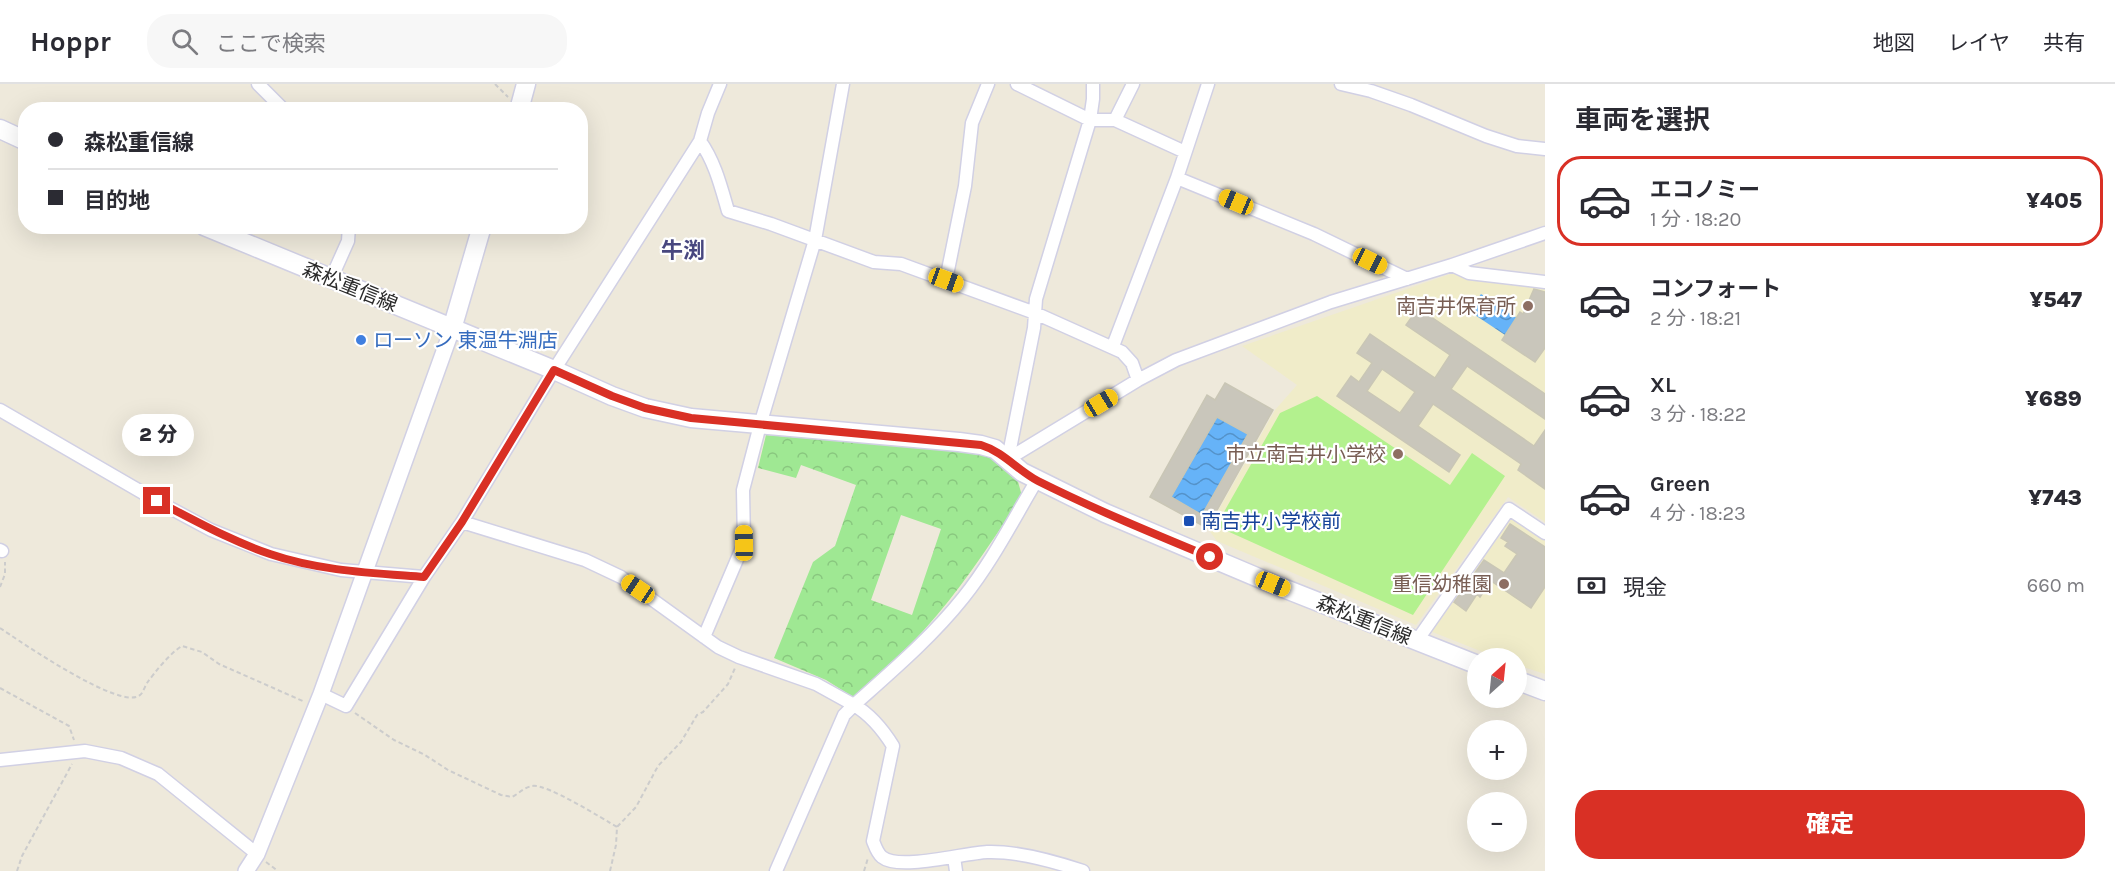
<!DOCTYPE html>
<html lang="ja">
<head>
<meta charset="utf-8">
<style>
  body { margin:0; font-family:Karla,"Noto Sans JP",sans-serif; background:#f7f7f7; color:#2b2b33; height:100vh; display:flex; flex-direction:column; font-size:22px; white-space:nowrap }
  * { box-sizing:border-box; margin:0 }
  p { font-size:20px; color:#7c7c81 }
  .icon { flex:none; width:33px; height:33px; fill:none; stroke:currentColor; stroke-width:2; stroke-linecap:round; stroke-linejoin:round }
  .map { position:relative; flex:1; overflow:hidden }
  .details { display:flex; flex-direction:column; background:#fff; width:570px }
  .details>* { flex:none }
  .banner { position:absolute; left:18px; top:18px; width:570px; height:132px; border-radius:24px; box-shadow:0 6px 24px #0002; display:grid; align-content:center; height:132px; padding:0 30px; background:#fff }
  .needle { width:39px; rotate:27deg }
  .fabs { position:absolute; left:1467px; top:564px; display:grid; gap:12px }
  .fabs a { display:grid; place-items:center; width:60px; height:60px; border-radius:50%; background:#fff; box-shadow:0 6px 24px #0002; font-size:30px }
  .end { position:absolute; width:27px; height:27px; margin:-14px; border:8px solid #d93025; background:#fff; box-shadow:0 0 0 3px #fff }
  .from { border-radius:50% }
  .bubble { position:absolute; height:42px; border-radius:21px; background:#fff; box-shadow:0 6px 24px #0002; font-size:20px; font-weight:800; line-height:42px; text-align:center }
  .car { position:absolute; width:18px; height:36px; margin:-18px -9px; border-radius:8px; box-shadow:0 0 4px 2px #0007; background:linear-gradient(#f5c518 24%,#345 0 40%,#f5c518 0 76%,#345 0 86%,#f5c518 0) }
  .banner b { display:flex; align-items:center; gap:21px; height:57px; font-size:22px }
  .banner b+b { border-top:2px solid #e1e1e2 }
  .banner i { width:15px; height:15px; background:#2b2b33 }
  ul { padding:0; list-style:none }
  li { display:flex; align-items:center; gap:18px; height:90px; margin:0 12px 9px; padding:0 18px; border:3px solid transparent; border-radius:24px }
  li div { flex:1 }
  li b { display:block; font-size:22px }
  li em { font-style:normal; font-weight:800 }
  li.selected { border-color:#d93025 }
  li>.icon { width:54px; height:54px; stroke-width:1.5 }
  h2 { padding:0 30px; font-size:27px; line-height:72px }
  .pay { display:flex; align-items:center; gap:15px; height:66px; padding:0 30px; font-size:22px }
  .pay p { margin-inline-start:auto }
  .button { display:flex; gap:12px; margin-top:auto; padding:12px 30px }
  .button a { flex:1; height:69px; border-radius:24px; background:#d93025; color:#fff; font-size:24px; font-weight:800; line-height:69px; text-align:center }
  header { display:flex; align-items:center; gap:36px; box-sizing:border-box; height:84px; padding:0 30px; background:#fff; border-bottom:2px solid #e1e1e2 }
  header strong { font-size:28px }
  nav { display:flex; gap:33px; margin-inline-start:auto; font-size:21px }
  .search { width:420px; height:54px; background:#f7f7f7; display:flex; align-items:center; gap:15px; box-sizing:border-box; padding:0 21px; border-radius:24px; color:#7c7c81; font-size:22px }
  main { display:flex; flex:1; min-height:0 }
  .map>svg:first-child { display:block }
  .education { fill:#f0ecc9 }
  .forest { fill:url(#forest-crowns); fill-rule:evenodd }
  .pitch { fill:#b3f18e }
  .water { fill:url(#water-waves) }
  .building { fill:#c9c6bb; stroke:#c9c6b5; stroke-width:1.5; fill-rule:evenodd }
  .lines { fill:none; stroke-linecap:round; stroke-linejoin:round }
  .minor-casing { stroke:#d1d0e4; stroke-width:15 }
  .tertiary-casing { stroke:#d1d0e4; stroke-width:18 }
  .secondary-casing { stroke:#d1d0e4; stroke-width:21 }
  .path { stroke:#ccc; stroke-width:2; stroke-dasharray:4.5 3; stroke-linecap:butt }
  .minor { stroke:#fff; stroke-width:12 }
  .tertiary { stroke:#fff; stroke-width:15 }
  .secondary { stroke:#fff; stroke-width:18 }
  .route { stroke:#d93025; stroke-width:8 }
  .education-dot { fill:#8d6e63; stroke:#fff; stroke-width:2 }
  .shop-dot { fill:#3f7fe0; stroke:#fff; stroke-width:2 }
  .transit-dot { fill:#1a4fb4; stroke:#fff; stroke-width:2 }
  .labels { text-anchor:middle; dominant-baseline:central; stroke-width:4.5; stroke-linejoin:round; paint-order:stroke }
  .street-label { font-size:20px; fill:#2a2a2a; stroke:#fff }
  .education-label { font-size:20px; fill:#785e54; stroke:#fff; text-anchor:end }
  .shop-label { font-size:20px; fill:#366cbe; stroke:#fff; text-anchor:start }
  .transit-label { font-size:20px; fill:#164399; stroke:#fff; text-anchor:start }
  .quarter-label { font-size:22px; font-weight:bold; fill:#48477f; stroke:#fff }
</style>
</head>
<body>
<header>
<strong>Hoppr</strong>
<div class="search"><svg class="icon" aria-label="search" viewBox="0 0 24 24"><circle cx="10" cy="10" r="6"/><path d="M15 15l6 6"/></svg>ここで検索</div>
<nav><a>地図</a><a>レイヤ</a><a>共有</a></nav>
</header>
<main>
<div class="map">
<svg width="1545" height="787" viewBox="0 0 1545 787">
  <defs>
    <pattern id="forest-crowns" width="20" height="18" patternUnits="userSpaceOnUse" patternTransform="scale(1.5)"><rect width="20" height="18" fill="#9fe893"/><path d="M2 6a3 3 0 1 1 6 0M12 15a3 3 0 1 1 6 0" fill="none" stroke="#89c77f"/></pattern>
    <pattern id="water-waves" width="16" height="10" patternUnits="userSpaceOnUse" patternTransform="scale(1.5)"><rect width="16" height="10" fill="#66b3f8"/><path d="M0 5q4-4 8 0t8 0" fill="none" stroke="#5492c9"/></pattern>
  </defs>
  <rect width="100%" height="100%" fill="#eee9db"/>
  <path class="education" d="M1459 187 1545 201V438L1508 413 1416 541 1217 457 1208 445 1275 326 1297 301 1242 262Z
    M1511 430 1545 453V590L1517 581 1516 574H1498L1430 547Z"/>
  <path class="forest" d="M766 351 976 368 992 374 1017 394 1022 412C991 459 961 505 924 546 902 570 876 591 853 613L826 596 774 574 813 478 835 462 856 401 801 381 796 394 758 384ZM901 431 941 445 912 531 871 516Z"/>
  <path class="pitch" d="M1317 312 1450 401 1472 369 1505 392 1413 531 1216 442 1280 329Z"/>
  <path class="water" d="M1481 210 1517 234 1505 251 1469 227Z
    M1217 333 1248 350 1202 431 1171 413Z"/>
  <path class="building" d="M1534 205 1545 208V264L1535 278 1502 256 1520 228 1523 230Z
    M1418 224 1545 310V335L1467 282 1451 305 1534 362 1545 346V405L1518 386 1521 380 1433 320 1418 342 1460 371 1449 388 1337 312 1351 292 1359 298 1372 279 1357 269 1370 250 1435 294 1450 271 1406 241ZM1382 285 1415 308 1400 329 1367 307Z
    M1225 299 1273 326 1207 444 1150 413 1207 311 1215 316ZM1217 333 1248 350 1202 431 1171 413Z
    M1510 440 1545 463V503L1531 524 1491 497 1480 513 1477 510 1466 527 1454 518 1484 476 1504 489 1517 470 1505 462 1508 458 1501 454Z"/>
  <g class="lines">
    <g class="minor-casing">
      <path id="minor" d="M258 0 284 26
        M1017 0 1090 36H1115L1185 68
        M1341 0 1371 7 1411 21 1486 52 1517 62 1545 65
        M1115 36 1133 0
        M700 57C715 78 721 103 728 127L771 140 874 178 901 180 1035 229 1122 268 1132 279 1138 296
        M1177 94 1314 150 1407 195
        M1452 181 1469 189 1545 198
        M331 195 348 157 349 142
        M946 196 965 102 972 39 988 0
        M1113 262 1177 94 1208 0
        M0 326 157 417 211 446 271 470 341 486 424 493 462 438 585 476 621 493 718 563 739 573 816 600 854 621 844 631 776 787
        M1008 375 1138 296 1176 276 1331 218 1452 181 1545 149
        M1008 375 1034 244 1036 215 1090 36 1093 15V0
        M1037 396C1013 436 992 478 963 514 931 554 892 587 854 621 871 631 883 646 893 662L873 757C875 762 877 769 882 773 899 787 964 769 987 768 1015 767 1056 778 1083 787
        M462 438 554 286 700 57 708 29 720 0
        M0 466 2 467
        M704 553 744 459 743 406 760 341 815 156 843 0
        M1416 558 1509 425 1545 449
        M321 610 346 622 424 493
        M0 676 85 667 121 674 158 690 257 770
        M954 773 956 787"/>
    </g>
    <g class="tertiary-casing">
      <path id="tertiary" d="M246 787 257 770 321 610 452 245"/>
    </g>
    <g class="secondary-casing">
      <path id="secondary" d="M519 26 526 0
        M0 45 26 57
        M204 142 554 286 612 312 645 324 691 334 959 358 981 361 995 365 1022 388 1105 429 1273 500 1478 581
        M452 245 482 142
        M1516 596 1545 607"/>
    </g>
    <path class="path" d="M495 0 508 13
      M0 503 5 490V478
      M0 544C18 556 122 628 140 611 143 609 145 602 147 599 155 588 170 569 182 562L202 568 219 580 305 618
      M0 604 69 642 74 656
      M355 629 394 656 425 671 448 686 501 711 512 713C518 710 525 703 532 702 546 699 603 735 617 743
      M266 778 278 787
      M17 787 22 772 72 680
      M610 787 616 761 617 743 636 723 658 682 681 658 697 631 703 628 728 600 735 584
      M864 787 868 774"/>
    <use href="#minor" class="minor"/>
    <use href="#tertiary" class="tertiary"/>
    <use href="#secondary" class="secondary"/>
  </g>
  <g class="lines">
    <path class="route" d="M157 417C194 436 231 457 270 470 319 487 373 489 424 493L462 438 554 286 612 312 645 324 691 334 981 361C1004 368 1017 386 1038 397 1094 425 1152 449 1210 473"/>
  </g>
  <g class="education-dot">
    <circle cx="1528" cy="222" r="6"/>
    <circle cx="1398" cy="370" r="6"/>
    <circle cx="1504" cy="500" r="6"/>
  </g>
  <circle class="shop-dot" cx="361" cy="256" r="6"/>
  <rect class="transit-dot" x="1183" y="431" width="12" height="12" rx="3"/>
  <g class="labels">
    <g class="street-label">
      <text transform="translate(350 203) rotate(22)">森松重信線</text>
      <text transform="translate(1364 536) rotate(22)">森松重信線</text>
    </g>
    <g class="education-label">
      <text x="1516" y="222">南吉井保育所</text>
      <text x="1386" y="370">市立南吉井小学校</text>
      <text x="1492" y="500">重信幼稚園</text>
    </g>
    <g class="shop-label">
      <text x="373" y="256">ローソン 東温牛淵店</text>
    </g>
    <g class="transit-label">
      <text x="1201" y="437">南吉井小学校前</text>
    </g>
    <g class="quarter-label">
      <text x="683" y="167">牛渕</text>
    </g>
  </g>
</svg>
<div class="fabs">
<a><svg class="needle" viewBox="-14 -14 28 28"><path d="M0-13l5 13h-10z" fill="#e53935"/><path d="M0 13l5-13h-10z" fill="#7c7c81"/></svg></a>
<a>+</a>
<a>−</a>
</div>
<i class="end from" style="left:1210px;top:473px"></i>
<i class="end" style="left:157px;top:417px"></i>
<div class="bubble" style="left:122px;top:330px;width:72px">2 分</div>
<i class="car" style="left:1236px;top:118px;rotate:293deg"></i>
<i class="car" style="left:1370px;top:177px;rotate:116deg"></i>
<i class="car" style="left:946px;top:196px;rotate:110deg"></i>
<i class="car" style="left:1101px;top:319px;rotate:59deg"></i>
<i class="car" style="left:744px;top:459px;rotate:359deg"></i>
<i class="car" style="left:1273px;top:500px;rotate:112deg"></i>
<i class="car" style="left:638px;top:505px;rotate:304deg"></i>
<div class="banner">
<b><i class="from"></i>森松重信線</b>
<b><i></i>目的地</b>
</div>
</div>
<section class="details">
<h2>車両を選択</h2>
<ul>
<li class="selected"><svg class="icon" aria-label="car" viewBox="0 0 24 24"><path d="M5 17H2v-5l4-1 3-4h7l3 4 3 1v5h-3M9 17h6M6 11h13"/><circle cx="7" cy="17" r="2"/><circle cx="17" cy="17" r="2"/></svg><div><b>エコノミー</b><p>1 分 · 18:20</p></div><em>¥405</em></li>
<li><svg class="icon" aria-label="car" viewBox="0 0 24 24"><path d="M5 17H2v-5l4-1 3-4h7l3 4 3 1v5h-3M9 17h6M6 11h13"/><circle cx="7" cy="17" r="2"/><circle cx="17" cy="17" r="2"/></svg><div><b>コンフォート</b><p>2 分 · 18:21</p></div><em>¥547</em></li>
<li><svg class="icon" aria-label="car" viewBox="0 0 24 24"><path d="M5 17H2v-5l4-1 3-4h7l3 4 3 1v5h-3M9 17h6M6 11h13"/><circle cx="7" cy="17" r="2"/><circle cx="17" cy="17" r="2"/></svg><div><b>XL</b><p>3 分 · 18:22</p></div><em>¥689</em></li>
<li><svg class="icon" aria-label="car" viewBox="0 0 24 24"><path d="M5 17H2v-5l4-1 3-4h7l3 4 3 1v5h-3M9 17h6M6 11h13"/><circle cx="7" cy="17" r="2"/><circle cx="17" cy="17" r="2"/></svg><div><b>Green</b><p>4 分 · 18:23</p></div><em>¥743</em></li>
</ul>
<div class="pay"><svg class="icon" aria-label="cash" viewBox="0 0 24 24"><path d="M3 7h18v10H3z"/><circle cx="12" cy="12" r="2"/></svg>現金<p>660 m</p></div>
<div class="button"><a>確定</a></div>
</section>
</main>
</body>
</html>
